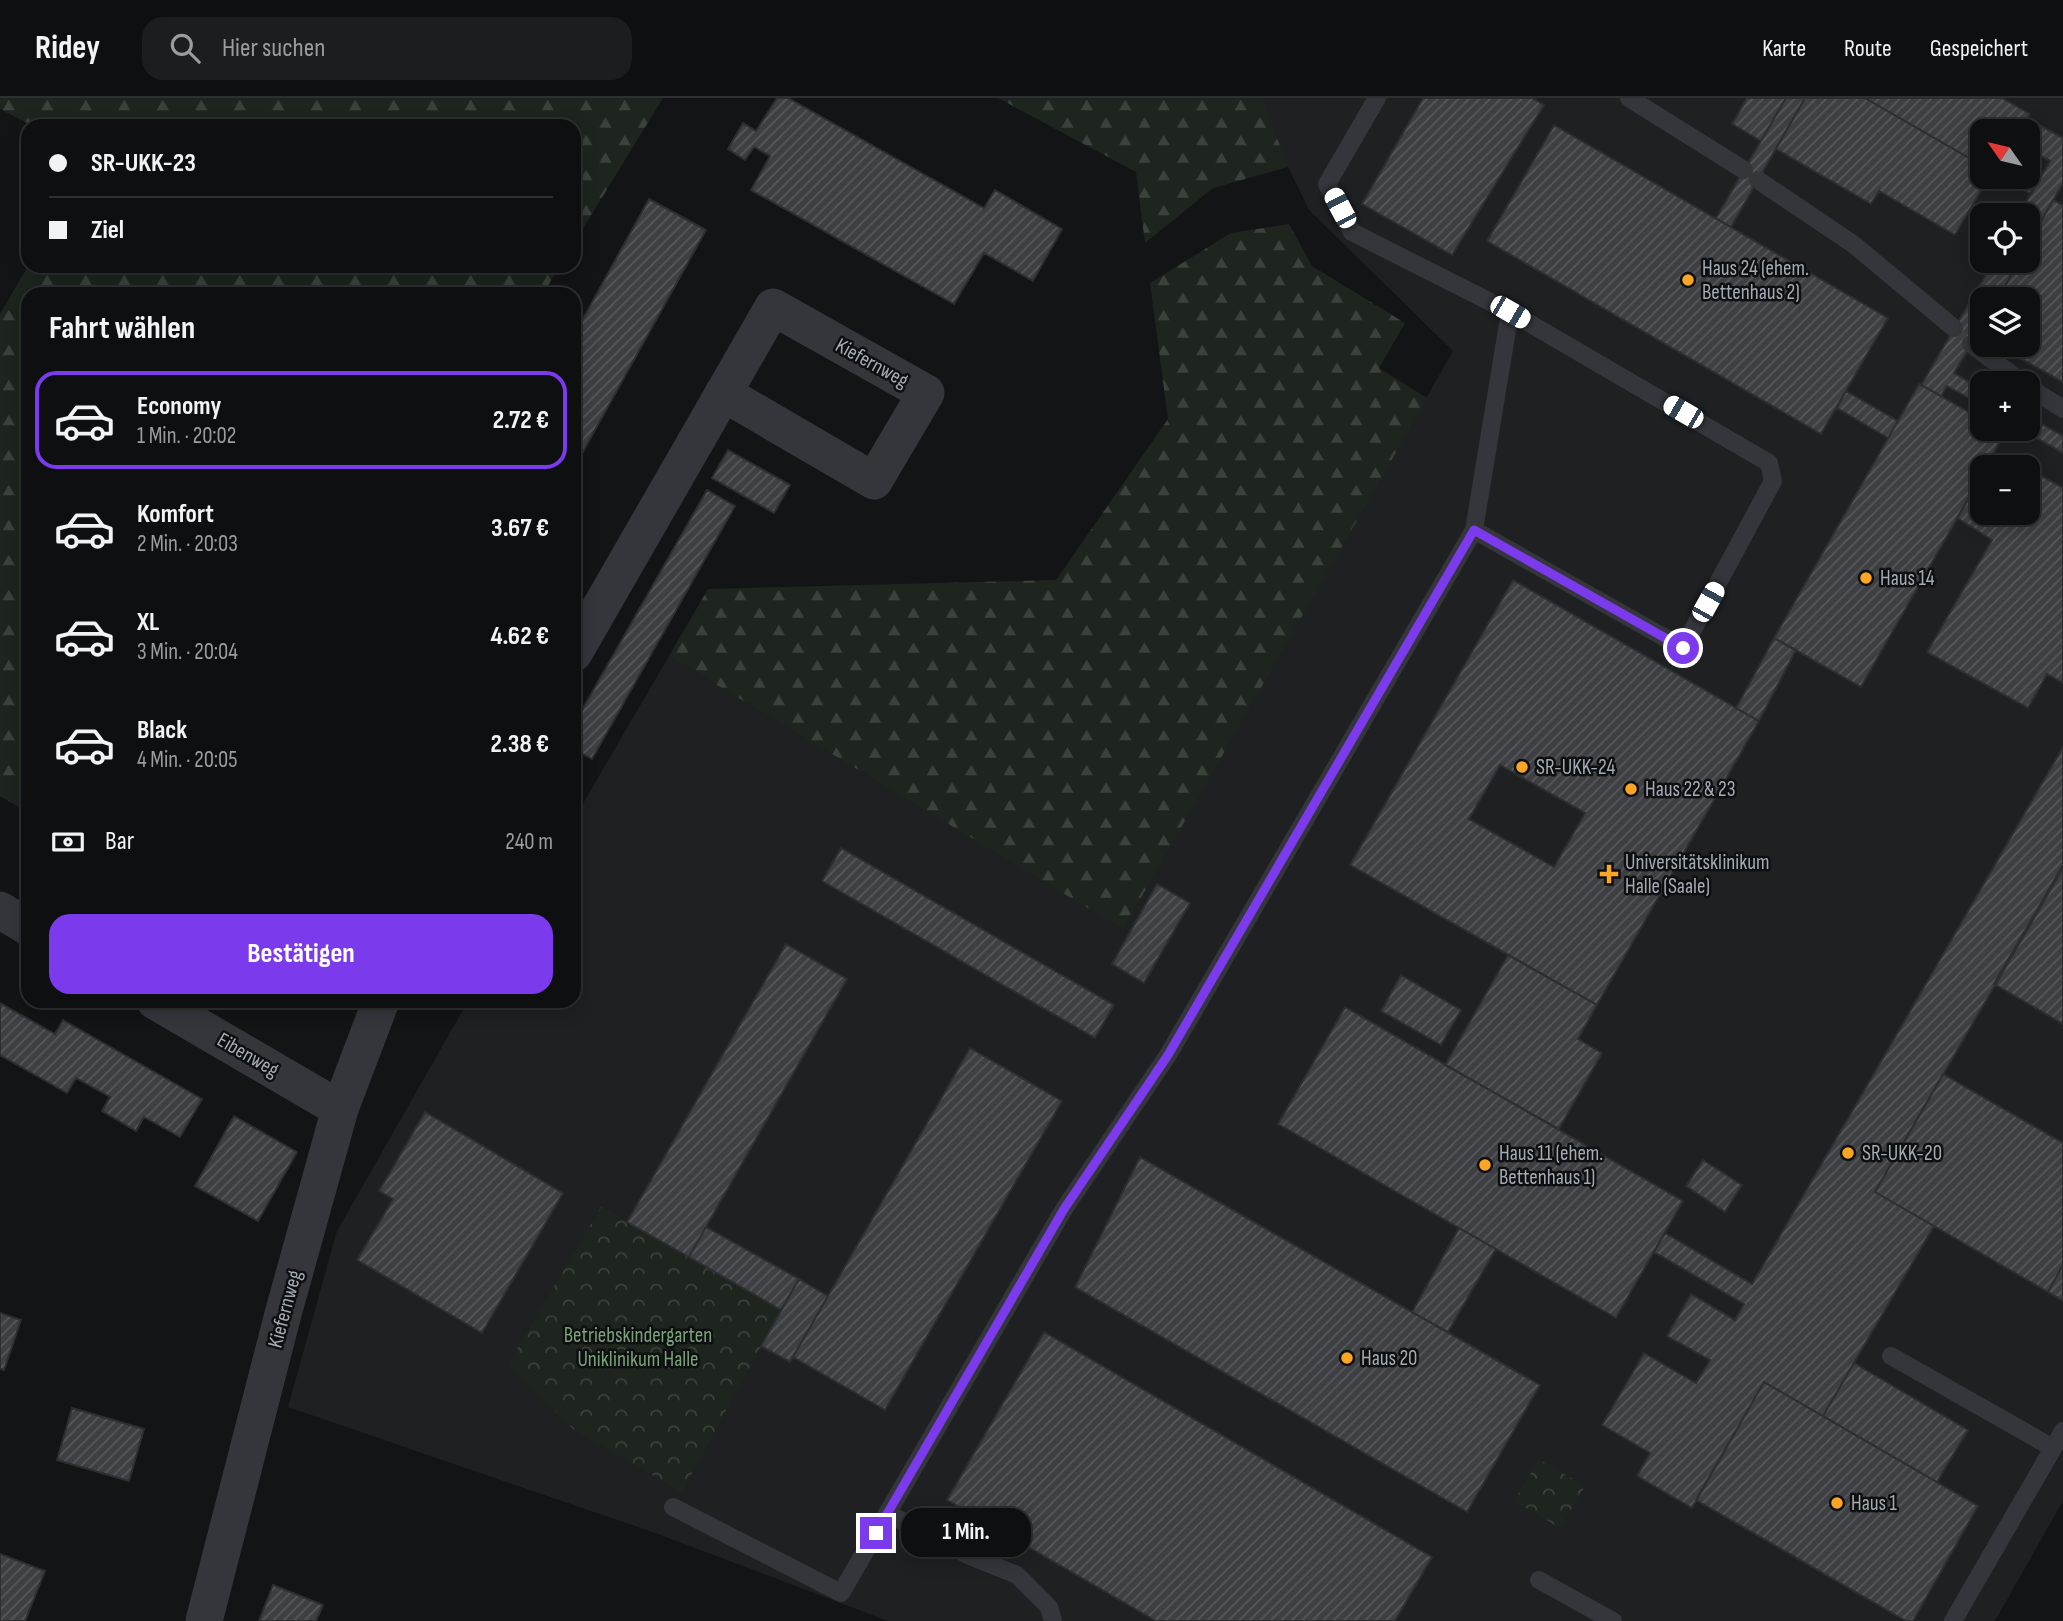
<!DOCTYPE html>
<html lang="de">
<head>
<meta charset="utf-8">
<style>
  body { margin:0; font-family:"Sofia Sans Condensed",sans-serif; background:#1c1d1e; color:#f1f3f6; height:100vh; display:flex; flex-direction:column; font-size:26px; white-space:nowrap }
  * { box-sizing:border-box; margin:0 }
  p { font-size:23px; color:#9b9c9f }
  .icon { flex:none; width:38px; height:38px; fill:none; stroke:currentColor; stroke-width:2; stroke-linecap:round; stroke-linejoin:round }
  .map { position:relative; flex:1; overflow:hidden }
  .side { position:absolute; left:21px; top:189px; width:560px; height:721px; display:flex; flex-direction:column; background:#0e0f10; border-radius:21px; box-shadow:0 4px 18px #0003,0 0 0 2px #2e2f30 }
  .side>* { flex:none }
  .banner { position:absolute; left:21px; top:21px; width:560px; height:154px; border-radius:21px; box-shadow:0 4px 18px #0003,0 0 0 2px #2e2f30; display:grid; align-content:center; height:154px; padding:0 28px; background:#0e0f10 }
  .needle { width:46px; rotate:304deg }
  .tools { position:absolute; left:1970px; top:21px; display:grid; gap:14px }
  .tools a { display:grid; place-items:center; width:70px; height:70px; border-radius:14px; background:#0e0f10; box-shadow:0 4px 18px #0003,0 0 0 2px #2e2f30; font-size:35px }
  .end { position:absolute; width:32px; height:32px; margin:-16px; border:9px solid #7c3aed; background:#fff; box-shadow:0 0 0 4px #fff }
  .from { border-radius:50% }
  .bubble { position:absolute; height:49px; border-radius:21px; background:#0e0f10; box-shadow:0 4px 18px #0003,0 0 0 2px #2e2f30; font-size:23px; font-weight:700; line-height:49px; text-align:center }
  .car { position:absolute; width:21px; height:42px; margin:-21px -10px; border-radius:9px; box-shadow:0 0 5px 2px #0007; background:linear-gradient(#fff 24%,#345 0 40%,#fff 0 76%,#345 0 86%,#fff 0) }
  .banner b { display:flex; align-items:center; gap:24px; height:66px; font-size:26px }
  .banner b+b { border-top:2px solid #2e2f30 }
  .banner i { width:18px; height:18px; background:#f1f3f6 }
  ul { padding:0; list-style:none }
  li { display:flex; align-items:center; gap:21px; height:98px; margin:0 14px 10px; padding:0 14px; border:4px solid transparent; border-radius:21px }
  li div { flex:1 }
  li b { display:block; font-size:26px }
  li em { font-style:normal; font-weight:700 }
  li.on { border-color:#7c3aed }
  li>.icon { width:63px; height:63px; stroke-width:1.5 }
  h2 { padding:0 28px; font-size:32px; line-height:84px }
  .pay { display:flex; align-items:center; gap:18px; height:77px; padding:0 28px; font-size:26px }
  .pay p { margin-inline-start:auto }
  .cta { display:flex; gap:14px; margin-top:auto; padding:14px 28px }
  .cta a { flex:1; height:80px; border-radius:21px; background:#7c3aed; color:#fff; font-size:28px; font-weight:700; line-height:80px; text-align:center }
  header { display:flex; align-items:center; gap:42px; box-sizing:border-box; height:98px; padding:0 35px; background:#0e0f10; border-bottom:2px solid #2e2f30 }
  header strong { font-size:33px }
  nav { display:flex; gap:38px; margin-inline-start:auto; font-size:24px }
  .search { width:490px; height:63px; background:#1c1d1e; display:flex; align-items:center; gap:18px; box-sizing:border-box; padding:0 24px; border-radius:21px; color:#9b9c9f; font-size:26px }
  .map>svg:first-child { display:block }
  .built { fill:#1f2022; fill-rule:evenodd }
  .forest { fill:url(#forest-firs) }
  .park { fill:url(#park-crowns) }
  .building { fill:url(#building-hatch); stroke:#2d2e31; stroke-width:2; fill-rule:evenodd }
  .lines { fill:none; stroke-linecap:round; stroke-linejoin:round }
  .service { stroke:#34363b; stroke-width:18 }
  .minor { stroke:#34363b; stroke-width:37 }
  .route { stroke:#7c3aed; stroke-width:9 }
  .poi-dot { fill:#fba525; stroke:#0e0f10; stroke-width:2.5 }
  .labels { text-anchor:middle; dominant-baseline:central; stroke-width:5; stroke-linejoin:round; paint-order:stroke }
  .poi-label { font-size:21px; fill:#a4abb6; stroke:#0e0f10; text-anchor:start }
  .street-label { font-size:21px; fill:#a4abb6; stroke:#0e0f10 }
  .park-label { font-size:21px; fill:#7aa37a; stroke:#0e0f10 }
</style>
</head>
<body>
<header>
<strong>Ridey</strong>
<div class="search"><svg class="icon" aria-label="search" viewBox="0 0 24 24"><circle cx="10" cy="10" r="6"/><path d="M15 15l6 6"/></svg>Hier suchen</div>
<nav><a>Karte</a><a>Route</a><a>Gespeichert</a></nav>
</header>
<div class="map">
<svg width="2063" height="1523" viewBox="0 0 2063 1523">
  <defs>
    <pattern id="forest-firs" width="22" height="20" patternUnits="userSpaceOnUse" patternTransform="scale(1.75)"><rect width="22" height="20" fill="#1d251e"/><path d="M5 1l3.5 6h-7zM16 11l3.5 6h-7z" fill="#3b423c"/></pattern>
    <pattern id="park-crowns" width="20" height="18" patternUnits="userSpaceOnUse" patternTransform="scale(1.75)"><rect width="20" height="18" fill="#1d251e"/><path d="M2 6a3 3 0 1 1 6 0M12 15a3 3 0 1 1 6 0" fill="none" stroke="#3b423c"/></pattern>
    <pattern id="building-hatch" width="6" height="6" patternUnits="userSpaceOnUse" patternTransform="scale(1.75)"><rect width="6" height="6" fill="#3d3f42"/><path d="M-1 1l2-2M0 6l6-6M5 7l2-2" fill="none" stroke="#56585b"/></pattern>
  </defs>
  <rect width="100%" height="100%" fill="#131415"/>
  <path class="built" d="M1256 0H2063V1403L1995 1523H888L658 1436 288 1309 337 1133 468 903H574V721L669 558 1123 830 1453 253 1309 112 1255 2ZM1983 33H2028V79H1983ZM1983 117H2028V163H1983ZM1983 201H2028V247H1983ZM1983 285H2028V331H1983ZM1983 369H2028V415H1983Z"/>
  <path class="forest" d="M0 0H663L574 145V28H33L0 11Z
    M998 0H1262L1288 69 1213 90 1145 145 1136 74Z
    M1289 126 1312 168 1405 225 1379 270 1427 300 1123 831 669 558 708 491 1056 482 1168 321 1150 185 1231 135Z
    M28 168H560L543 196H28V714L0 698V216Z"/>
  <path class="park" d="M601 1109 781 1212 682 1394 574 1332 508 1266Z
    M1539 1361 1585 1388 1560 1430 1514 1403Z"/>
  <path class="building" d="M777 0H788L984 110 995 92 1062 131 1033 183 984 155 954 206 751 92 770 58 754 49 745 62 728 51 743 25 756 33Z
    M1423 0H1532L1544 7 1452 157 1362 106Z
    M1747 0H1786L1761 43 1732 26Z
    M1786 0H1805L1731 129 1716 120Z
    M1805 0H1865L1983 68V79H1989L1955 137 1879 93 1871 106 1776 51Z
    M1865 0H2002L2030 16 2020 33H1983V68Z
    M2034 24 2063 40V85L2028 146V117H1995L2003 104 2020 114 2050 63 2028 51V33Z
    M1554 27 1888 220 1821 336 1487 143Z
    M2028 76 2039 82 2031 96 2001 79H2028Z
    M649 101 706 132 574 370V237Z
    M2053 102 2063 107V284L1996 247H2028V201H1998L2019 163H2028V146Z
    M1994 163H2019L1998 201H1983V228L1954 275 1983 292V308L1947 288 1941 298 1921 287Z
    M1919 286 1983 322V331H1998L2005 335 1986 369H1983V375L1861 589 1774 540Z
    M1846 293 1898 323 1888 340 1837 310Z
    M2028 318 2063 338V355L2021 331H2028Z
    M728 352 790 387 774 415 712 380Z
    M2031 372 2063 390V585L2047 576 2028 610 1927 554 1992 442 1957 420 1969 399 1983 407V415H1996L2004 419 2006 415H2028V376Z
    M707 392 735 408 592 661 574 651V626Z
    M1513 482 1759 623 1597 907 1350 767ZM1500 667 1585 715 1554 769 1469 721Z
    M1774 540 1796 552 1759 623 1736 610Z
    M2063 649V770L1875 1094 1934 1128 1823 1318 1764 1284 1692 1410 1637 1378 1650 1355 1602 1327 1644 1255 1696 1285 1710 1262 1667 1238 1691 1196 1735 1222 1744 1206 1654 1154 1665 1135 1752 1186Z
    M841 750 1114 907 1095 940 822 783Z
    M2062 769 2063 770V926L1994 886Z
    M1157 786 1190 805 1144 885 1112 866Z
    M786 846 847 881 689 1159 627 1124Z
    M1508 857 1597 907 1578 941 1602 955 1559 1031 1445 967Z
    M1401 877 1461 912 1441 947 1381 913Z
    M0 905 55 936 63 922 202 1001 180 1039 144 1019 136 1033 102 1013 110 999 76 980 67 995 0 957Z
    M1345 909 1683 1103 1616 1220 1278 1026Z
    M970 950 1062 1003 885 1312 793 1259Z
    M1943 976 2063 1045V1167L2048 1194 1875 1094Z
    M425 1014 563 1095 482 1235 357 1162 393 1101 379 1093Z
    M234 1018 297 1054 258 1123 195 1088Z
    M1140 1059 1540 1287 1467 1414 1075 1189Z
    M1703 1062 1742 1087 1725 1114 1686 1088Z
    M706 1129 799 1181 781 1212 689 1159Z
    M1459 1130 1496 1151 1448 1234 1412 1214Z
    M2063 1167V1203L2048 1194Z
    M799 1181 828 1198 790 1264 761 1248Z
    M0 1215 21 1222 4 1272 0 1271Z
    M1044 1234 1432 1459 1395 1523H1156L947 1402Z
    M1854 1265 1968 1332 1937 1384 1823 1318Z
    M1764 1284 1978 1408 1913 1523H1906L1696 1402Z
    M72 1310 144 1331 129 1383 57 1362Z
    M0 1456 45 1473 25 1523H0Z
    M273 1487 323 1507 316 1523H259Z"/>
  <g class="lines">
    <path class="service" d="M1629 0 1744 72
      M1758 82 1853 146 1954 230
      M1971 246 2023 285
      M2028 289 2063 311
      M1474 432 1683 550 1773 383 1769 365 1510 214
      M1891 1258 2053 1350
      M673 1409 841 1495 1064 1111 1168 957 1474 432 1510 214 1352 134 1327 86 1377 0
      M887 1415 972 1459 1017 1477 1049 1509 1053 1523
      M1539 1482 1613 1523
      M1953 1523 2063 1333"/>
    <path class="minor" d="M574 555 773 209 926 295 874 383 723 295
      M0 812 28 829
      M155 903 340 1011
      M204 1523 283 1216 340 1011 381 903"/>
  </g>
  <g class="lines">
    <path class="route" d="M876 1435 1064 1111 1168 957 1474 432 1683 550"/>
  </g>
  <g class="poi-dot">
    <circle cx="1688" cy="182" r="7"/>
    <circle cx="1866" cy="480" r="7"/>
    <circle cx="1522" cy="669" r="7"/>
    <circle cx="1631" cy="691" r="7"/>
    <path d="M1605.5 765.5h7v7h7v7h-7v7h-7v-7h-7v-7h7z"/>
    <circle cx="1848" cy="1055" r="7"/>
    <circle cx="1485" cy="1067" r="7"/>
    <circle cx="1347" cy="1260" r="7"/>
    <circle cx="1837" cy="1405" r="7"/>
  </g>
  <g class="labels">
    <g class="poi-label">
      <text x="1702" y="170">Haus 24 (ehem.<tspan x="1702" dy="24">Bettenhaus 2)</tspan></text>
      <text x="1880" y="480">Haus 14</text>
      <text x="1536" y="669">SR-UKK-24</text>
      <text x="1645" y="691">Haus 22 &amp; 23</text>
      <text x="1625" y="764">Universitätsklinikum<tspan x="1625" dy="24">Halle (Saale)</tspan></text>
      <text x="1499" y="1055">Haus 11 (ehem.<tspan x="1499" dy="24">Bettenhaus 1)</tspan></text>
      <text x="1862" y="1055">SR-UKK-20</text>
      <text x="1361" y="1260">Haus 20</text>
      <text x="1851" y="1405">Haus 1</text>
    </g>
    <g class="street-label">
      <text transform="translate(872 265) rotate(29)">Kiefernweg</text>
      <text transform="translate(248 957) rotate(30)">Eibenweg</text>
      <text transform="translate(285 1211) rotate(-75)">Kiefernweg</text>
    </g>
    <g class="park-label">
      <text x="638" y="1237">Betriebskindergarten<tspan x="638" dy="24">Uniklinikum Halle</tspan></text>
    </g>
  </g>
</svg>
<div class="tools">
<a><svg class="needle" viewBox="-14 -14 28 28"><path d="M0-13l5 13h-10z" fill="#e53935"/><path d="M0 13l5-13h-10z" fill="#9b9c9f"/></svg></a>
<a><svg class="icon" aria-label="locate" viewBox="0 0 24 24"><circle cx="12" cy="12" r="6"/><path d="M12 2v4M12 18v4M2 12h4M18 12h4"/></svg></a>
<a><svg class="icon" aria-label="layers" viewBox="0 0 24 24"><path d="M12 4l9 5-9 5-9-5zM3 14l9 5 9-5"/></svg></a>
<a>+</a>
<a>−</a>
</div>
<i class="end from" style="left:1683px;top:550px"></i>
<i class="end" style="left:876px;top:1435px"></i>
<div class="bubble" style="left:901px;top:1410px;width:130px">1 Min.</div>
<i class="car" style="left:1340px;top:110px;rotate:332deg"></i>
<i class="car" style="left:1510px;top:214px;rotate:120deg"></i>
<i class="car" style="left:1683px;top:314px;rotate:300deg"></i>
<i class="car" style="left:1708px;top:504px;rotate:29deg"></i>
<div class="banner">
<b><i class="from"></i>SR-UKK-23</b>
<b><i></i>Ziel</b>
</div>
<section class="side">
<h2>Fahrt wählen</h2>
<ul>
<li class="on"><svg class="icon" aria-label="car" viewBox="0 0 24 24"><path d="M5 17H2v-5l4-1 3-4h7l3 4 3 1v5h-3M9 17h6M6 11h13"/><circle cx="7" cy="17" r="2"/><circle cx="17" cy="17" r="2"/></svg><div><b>Economy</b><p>1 Min. · 20:02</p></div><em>2.72 €</em></li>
<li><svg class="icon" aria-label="car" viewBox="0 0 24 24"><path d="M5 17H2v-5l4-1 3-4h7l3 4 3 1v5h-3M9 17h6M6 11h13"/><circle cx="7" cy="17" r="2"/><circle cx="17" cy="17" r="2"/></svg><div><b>Komfort</b><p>2 Min. · 20:03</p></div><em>3.67 €</em></li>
<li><svg class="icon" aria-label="car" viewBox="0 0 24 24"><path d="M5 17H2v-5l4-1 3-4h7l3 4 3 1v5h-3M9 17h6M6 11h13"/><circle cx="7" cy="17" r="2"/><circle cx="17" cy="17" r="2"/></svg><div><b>XL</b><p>3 Min. · 20:04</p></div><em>4.62 €</em></li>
<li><svg class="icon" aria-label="car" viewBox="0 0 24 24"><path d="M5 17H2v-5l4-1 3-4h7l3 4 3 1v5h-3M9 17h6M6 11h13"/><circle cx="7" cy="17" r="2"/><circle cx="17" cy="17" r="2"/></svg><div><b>Black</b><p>4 Min. · 20:05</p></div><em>2.38 €</em></li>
</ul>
<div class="pay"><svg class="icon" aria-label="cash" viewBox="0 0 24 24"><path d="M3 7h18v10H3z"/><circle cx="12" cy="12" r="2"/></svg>Bar<p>240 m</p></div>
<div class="cta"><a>Bestätigen</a></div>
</section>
</div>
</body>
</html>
